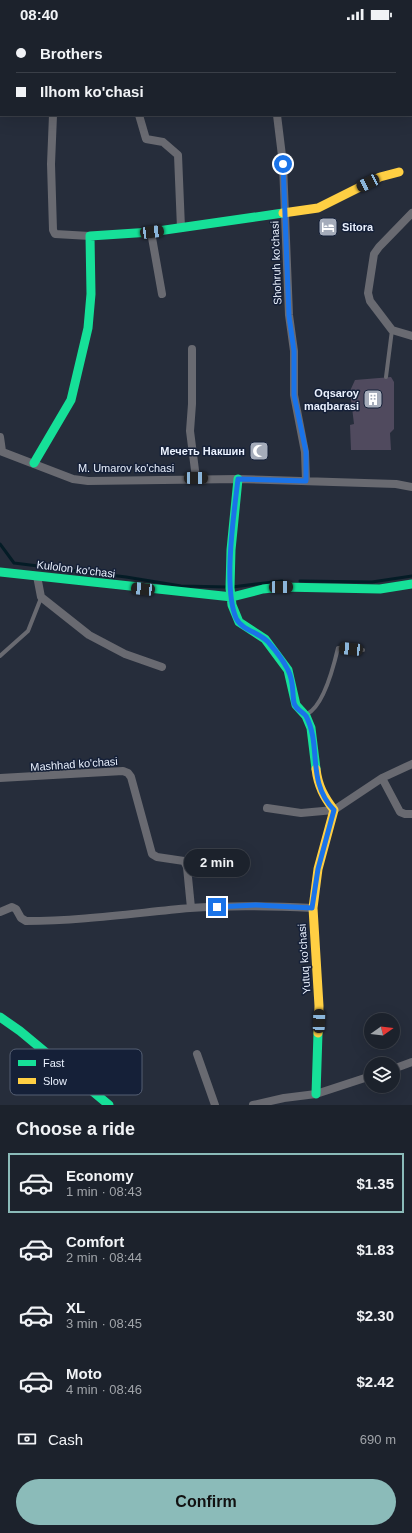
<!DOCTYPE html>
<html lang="en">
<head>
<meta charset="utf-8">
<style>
  body { margin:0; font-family:Arial,sans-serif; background:#252a34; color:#f1f3f6; height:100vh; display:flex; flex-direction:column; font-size:15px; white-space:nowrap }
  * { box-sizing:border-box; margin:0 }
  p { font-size:13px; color:#a0a4a9 }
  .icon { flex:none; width:22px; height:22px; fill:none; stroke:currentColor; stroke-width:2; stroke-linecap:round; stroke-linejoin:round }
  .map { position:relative; height:1077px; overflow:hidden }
  .panel { display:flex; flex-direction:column; background:#1c222c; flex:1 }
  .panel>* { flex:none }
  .hud { position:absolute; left:0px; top:0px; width:412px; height:88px; box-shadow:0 4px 16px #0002,0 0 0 1px #3a3f48; display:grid; align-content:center; height:88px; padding:0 16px; background:#1c222c }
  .needle { width:26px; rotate:76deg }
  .fabs { position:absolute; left:364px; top:985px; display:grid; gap:8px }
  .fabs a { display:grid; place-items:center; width:36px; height:36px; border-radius:50%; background:#1c222c; box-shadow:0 4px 16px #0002,0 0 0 1px #3a3f48; font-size:20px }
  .end { position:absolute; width:18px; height:18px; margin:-9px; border:5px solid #1a73e8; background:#fff; box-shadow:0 0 0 2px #fff }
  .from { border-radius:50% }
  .bubble { position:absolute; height:28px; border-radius:14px; background:#1c222c; box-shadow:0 4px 16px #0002,0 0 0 1px #3a3f48; font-size:13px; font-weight:800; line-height:28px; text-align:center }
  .car { position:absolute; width:12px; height:24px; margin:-12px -6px; border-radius:5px; box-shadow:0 0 3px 1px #0007; background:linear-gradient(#222 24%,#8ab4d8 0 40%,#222 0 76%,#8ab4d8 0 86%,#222 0) }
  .hud b { display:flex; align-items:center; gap:14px; height:38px; font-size:15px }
  .hud b+b { border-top:1px solid #3a3f48 }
  .hud i { width:10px; height:10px; background:#f1f3f6 }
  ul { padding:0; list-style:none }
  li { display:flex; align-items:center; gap:12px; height:60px; margin:0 8px 6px; padding:0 8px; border:2px solid transparent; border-radius:0px }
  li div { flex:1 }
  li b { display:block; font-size:15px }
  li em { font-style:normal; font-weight:800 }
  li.selected { border-color:#8bbbb9 }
  li>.icon { width:36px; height:36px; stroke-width:1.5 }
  h2 { padding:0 16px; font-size:18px; line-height:48px }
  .pay { display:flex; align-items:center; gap:10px; height:44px; padding:0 16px; font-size:15px }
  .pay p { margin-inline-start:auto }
  .cta { display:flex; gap:8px; margin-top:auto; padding:8px 16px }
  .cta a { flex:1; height:46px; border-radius:24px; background:#8bbbb9; color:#111; font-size:16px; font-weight:800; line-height:46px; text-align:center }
  .status { display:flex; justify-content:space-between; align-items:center; height:28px; padding:0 20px; background:#1c222c; direction:ltr }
  .status svg { height:11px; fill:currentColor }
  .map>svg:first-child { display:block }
  .park { fill:#504a5e }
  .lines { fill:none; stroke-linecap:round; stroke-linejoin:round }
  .stream { stroke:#041c26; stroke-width:3 }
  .lane { stroke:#696a71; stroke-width:4 }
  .street { stroke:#696a71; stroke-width:8 }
  .fast { stroke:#16e098; stroke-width:9 }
  .slow { stroke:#ffcf43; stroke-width:9 }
  .route { stroke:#1a73e8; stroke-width:5 }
  .labels { text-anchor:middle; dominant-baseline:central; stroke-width:3; stroke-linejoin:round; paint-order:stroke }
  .poi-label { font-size:11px; font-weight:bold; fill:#eaf1fe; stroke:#152038; text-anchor:end }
  .street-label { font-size:11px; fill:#eaf1fe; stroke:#152038 }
  .key { fill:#152038; stroke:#555f73; stroke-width:1 }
  .key-label { font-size:11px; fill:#eaf1fe }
</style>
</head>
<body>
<div class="status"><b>08:40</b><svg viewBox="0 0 49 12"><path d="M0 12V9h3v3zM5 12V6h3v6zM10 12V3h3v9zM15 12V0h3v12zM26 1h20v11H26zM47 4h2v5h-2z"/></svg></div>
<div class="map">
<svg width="412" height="1077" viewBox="0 0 412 1077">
  <rect width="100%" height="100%" fill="#262d3b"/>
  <path class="park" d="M391 349 394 354V401L390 405 391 422H351L350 397 354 396 350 363 355 352Z"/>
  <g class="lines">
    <path class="stream" d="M0 516 14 535 126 549 181 558 227 559
      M300 553 372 554 412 548
      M232 559 282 553"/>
    <path class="lane" d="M386 349 392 302
      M0 628 28 603 41 570
      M307 686C324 678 334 637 338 620L363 622"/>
    <path class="street" d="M108 0V1
      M261 0V1
      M411 14H412
      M53 87 51 136 53 202 55 206 90 208
      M139 87 146 111 163 114 178 127 181 200
      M277 87 283 136 289 287 294 323V367L305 424 306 453
      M412 185 379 219 374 226 368 265 370 273 392 302 412 308
      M151 204 162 266
      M192 321V376L190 403 196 450
      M0 409 2 423
      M0 423 73 451 88 453 238 451 396 456 412 459
      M37 548 41 569 89 607 125 626 162 639
      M0 750 123 743 128 745 131 749 152 826 157 829 184 833 187 839 191 880
      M382 750 400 784 405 786H412
      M267 780 301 785 334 782 382 750 412 736
      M0 884 12 879 16 881 21 890 26 893C81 893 135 885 190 880 231 877 272 878 313 880
      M197 1026 215 1077
      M393 1041 412 1034
      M253 1077 284 1070 316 1066 371 1048"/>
    <path class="fast" d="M34 435 71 372 88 300 91 266 90 208 151 204 283 185
      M238 451 231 522 230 560 232 577 239 594 265 611 288 642 296 677 306 688 311 700 316 741
      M0 544 232 569 263 561 281 559 380 561 412 556
      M0 989 20 1003 109 1077
      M316 1066 318 1005"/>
    <path class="slow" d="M283 185 318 180 380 149 399 144
      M316 741C318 758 324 769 334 782L318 841 313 880 319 978 318 1005"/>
  </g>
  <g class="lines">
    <path class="route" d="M217 879 256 877 312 880 318 841 334 782C306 753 322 718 306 688 302 683 296 682 294 675 292 664 294 653 288 642 284 634 276 623 269 615 260 604 242 603 236 590 223 559 234 485 238 451L306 453V424L294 367V323L289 288 283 136"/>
  </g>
  <defs>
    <g id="hotel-square" transform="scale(1)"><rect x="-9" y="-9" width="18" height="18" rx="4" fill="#a5acba" stroke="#152038"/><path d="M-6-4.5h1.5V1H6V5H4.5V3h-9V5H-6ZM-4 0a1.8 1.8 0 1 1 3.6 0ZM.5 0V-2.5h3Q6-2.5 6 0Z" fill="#fff"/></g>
    <g id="building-square" transform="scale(1)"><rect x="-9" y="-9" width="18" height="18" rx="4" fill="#a5acba" stroke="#152038"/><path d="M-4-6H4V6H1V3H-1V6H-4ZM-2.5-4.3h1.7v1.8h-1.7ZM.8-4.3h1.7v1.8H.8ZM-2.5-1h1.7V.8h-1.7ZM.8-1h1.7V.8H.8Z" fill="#fff"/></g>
    <g id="mosque-square" transform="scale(1)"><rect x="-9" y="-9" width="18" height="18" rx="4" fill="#a5acba" stroke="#152038"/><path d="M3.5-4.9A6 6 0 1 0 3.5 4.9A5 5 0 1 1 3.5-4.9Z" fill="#fff"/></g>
  </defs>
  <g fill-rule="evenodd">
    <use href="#hotel-square" x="328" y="199"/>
    <use href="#building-square" x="373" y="371"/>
    <use href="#mosque-square" x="259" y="423"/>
  </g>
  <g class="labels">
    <g class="poi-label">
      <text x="342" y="199" text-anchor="start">Sitora</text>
      <text x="359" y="365">Oqsaroy<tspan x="359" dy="13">maqbarasi</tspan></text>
      <text x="245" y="423">Мечеть Накшин</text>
    </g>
    <g class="street-label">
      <text transform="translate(276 235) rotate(-92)">Shohruh ko'chasi</text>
      <text x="126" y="440">M. Umarov ko'chasi</text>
      <text transform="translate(76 541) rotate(7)">Kulolon ko'chasi</text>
      <text transform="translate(74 736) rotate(-4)">Mashhad ko'chasi</text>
      <text transform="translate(304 931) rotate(-94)">Yutuq ko'chasi</text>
    </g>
  </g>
  <rect x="10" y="1021" width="132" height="46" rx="6" class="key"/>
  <rect x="18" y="1032" width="18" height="6" fill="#16e098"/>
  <rect x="18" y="1050" width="18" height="6" fill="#ffcf43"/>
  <g class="key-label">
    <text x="43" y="1039">Fast</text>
    <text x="43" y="1057">Slow</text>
  </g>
</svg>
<div class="fabs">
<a><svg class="needle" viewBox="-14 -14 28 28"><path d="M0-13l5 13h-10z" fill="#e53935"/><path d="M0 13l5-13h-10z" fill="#a0a4a9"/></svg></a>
<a><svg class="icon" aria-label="layers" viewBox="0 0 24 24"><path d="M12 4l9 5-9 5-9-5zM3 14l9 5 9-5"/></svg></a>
</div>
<i class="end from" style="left:283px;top:136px"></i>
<i class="end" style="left:217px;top:879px"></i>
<div class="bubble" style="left:184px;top:821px;width:66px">2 min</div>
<i class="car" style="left:368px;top:155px;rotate:244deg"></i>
<i class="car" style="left:152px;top:204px;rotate:83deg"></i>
<i class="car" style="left:196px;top:450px;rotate:90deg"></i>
<i class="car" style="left:281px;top:559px;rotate:89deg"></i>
<i class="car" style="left:143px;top:561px;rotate:276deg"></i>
<i class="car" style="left:351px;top:621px;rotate:276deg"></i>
<i class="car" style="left:319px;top:993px;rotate:2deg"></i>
<div class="hud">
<b><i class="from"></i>Brothers</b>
<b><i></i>Ilhom ko'chasi</b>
</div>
</div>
<section class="panel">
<h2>Choose a ride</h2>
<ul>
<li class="selected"><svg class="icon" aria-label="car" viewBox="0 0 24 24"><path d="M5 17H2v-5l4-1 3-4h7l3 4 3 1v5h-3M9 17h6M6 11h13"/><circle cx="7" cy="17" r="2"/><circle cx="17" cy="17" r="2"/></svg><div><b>Economy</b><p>1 min · 08:43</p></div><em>$1.35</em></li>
<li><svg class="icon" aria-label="car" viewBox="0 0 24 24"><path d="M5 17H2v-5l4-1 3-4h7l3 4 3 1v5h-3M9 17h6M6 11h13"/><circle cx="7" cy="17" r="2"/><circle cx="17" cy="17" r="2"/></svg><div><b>Comfort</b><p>2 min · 08:44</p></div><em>$1.83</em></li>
<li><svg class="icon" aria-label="car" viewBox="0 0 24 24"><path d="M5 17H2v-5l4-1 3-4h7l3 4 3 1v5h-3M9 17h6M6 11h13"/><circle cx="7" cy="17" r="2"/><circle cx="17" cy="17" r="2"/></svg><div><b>XL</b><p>3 min · 08:45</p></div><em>$2.30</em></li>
<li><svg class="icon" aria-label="car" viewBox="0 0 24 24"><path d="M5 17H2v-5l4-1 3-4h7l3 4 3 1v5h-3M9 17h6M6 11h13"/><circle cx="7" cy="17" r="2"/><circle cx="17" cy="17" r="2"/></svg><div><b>Moto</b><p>4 min · 08:46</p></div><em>$2.42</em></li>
</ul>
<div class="pay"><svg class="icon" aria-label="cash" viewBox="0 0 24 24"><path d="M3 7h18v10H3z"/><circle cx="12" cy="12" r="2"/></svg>Cash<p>690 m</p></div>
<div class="cta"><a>Confirm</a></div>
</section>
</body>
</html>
